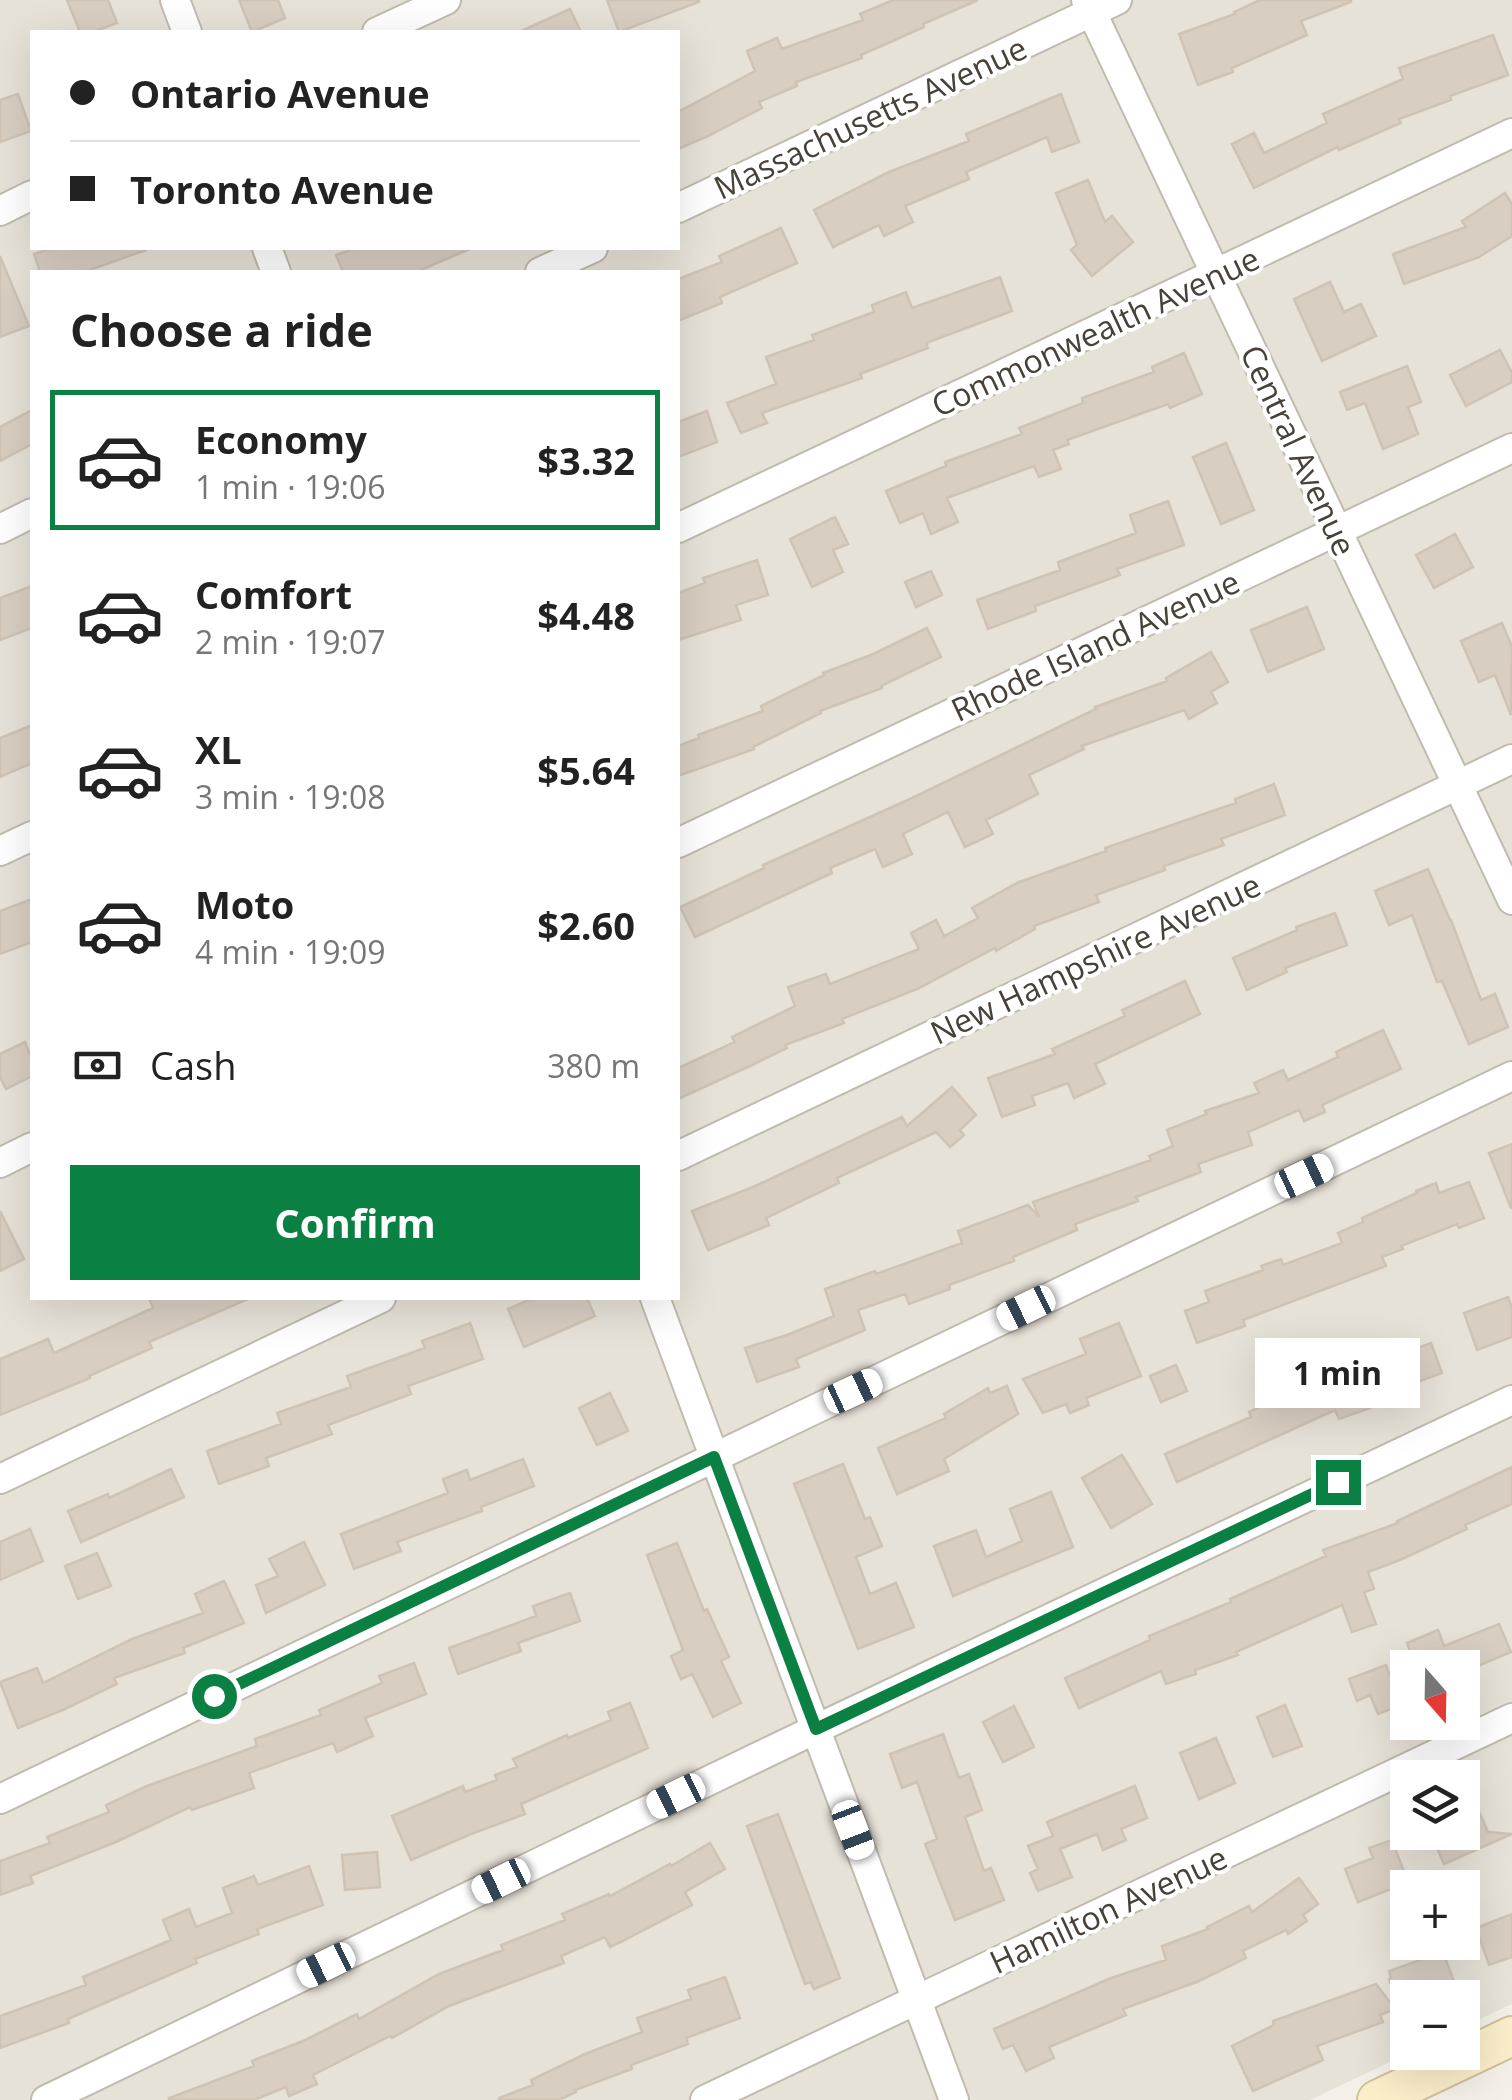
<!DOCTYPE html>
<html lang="en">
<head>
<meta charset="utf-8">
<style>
  body { margin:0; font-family:"Open Sans",sans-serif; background:#f6f6f6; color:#222; height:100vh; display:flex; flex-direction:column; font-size:38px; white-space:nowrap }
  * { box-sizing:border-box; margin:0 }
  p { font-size:32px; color:#767676 }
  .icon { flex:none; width:55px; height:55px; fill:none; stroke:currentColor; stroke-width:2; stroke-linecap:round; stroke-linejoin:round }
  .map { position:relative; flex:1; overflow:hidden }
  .sheet { position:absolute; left:30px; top:270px; width:650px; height:1030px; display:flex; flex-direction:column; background:#fff; border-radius:0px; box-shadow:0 10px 40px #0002 }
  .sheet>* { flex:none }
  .top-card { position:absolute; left:30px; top:30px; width:650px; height:220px; border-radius:0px; box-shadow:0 10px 40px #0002; display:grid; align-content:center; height:220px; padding:0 40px; background:#fff }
  .needle { width:65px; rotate:160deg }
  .buttons { position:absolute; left:1390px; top:1650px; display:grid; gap:20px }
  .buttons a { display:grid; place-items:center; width:90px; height:90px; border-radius:0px; background:#fff; box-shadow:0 10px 40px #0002; font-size:50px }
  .end { position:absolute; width:45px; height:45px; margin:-22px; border:12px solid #0b8043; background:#fff; box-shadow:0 0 0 5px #fff }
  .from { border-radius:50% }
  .bubble { position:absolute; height:70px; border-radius:0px; background:#fff; box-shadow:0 10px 40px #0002; font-size:32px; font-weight:700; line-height:70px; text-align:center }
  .car { position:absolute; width:30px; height:60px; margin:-30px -15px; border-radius:12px; box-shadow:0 0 8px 2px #0007; background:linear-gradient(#fff 24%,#345 0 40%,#fff 0 76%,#345 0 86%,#fff 0) }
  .top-card b { display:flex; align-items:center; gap:35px; height:95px; font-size:38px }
  .top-card b+b { border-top:2px solid #e0e0e0 }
  .top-card i { width:25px; height:25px; background:#222 }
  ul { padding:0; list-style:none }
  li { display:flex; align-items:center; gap:30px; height:140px; margin:0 20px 15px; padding:0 20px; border:5px solid transparent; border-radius:0px }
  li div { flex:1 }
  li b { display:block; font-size:38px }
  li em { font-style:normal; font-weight:700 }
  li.current { border-color:#0b8043 }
  li>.icon { width:90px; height:90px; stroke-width:1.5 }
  h2 { padding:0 40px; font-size:45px; line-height:120px }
  .pay { display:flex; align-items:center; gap:25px; height:110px; padding:0 40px; font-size:38px }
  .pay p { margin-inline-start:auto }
  .cta { display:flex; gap:20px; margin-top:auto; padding:20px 40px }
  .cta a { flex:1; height:115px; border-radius:0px; background:#0b8043; color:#fff; font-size:40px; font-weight:700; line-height:115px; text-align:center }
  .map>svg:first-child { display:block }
  .residential { fill:#e7e2d8; fill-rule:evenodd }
  .building { fill:#d8cec2; stroke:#cfc3b3; stroke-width:2.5 }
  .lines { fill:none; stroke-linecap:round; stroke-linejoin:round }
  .street-casing { stroke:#c2baaf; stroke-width:32 }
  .secondary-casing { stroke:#d0c19b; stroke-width:42 }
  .street { stroke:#fff; stroke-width:28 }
  .secondary { stroke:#fbeecb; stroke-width:38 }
  .route { stroke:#0b8043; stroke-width:12 }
  .labels { text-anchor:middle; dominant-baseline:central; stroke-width:8; stroke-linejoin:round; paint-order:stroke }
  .street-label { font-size:32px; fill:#474138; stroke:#fff }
</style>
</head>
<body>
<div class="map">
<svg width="1512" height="2100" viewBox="0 0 1512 2100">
  <rect width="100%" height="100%" fill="#f4f0e9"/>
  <path class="residential" d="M0 0H1512V2004L1463 2027 1462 1998H1408V2052L1409 2053 1310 2100H0ZM32 32H678V248H32ZM32 272H678V1298H32ZM1408 1668H1462V1722H1408ZM1408 1778H1462V1832H1408ZM1408 1888H1462V1942H1408Z"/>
  <path class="building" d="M67 0H108L117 23 93 32H80Z
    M239 0H278L285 18 252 32Z
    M607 0H699V2L619 32Z
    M893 0H978L923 24 924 27 861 55 862 58 796 82 797 86 759 102 762 108 708 136 678 149V112L755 71 747 51 777 38 782 49 863 20 860 14Z
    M1260 0H1351V2L1301 21 1307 35 1232 68 1233 72 1198 85 1179 34 1235 14 1234 12Z
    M570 9 581 32H519Z
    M1493 35 1508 75 1450 96 1451 100 1399 119 1401 123 1339 150 1338 147 1254 188 1232 144 1254 133 1264 153 1327 123 1323 114 1403 79 1399 68Z
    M18 94 31 131 0 142V100Z
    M1061 94 1079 142 1052 152 1047 137 966 172 969 179 905 206 913 222 884 236 879 225 833 247 814 210 889 172 969 141 966 134Z
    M1088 180 1105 222 1112 216 1133 242 1092 276 1071 250 1077 245 1056 193Z
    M1505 193 1512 204V236L1479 257 1404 284 1393 254 1466 227 1462 221Z
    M781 228 797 263 720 297 722 303 678 321V279L722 262 719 256Z
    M52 248H146V250L84 272H40L34 254Z
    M356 248H472L416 272H343L336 255Z
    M0 256 29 326 0 337Z
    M1000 277 1012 311 926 343 928 348 860 374 862 378 762 413 767 423 741 433 727 403 776 384 766 357 814 340 812 335 874 312 872 305 906 292 912 308Z
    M1330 282 1344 312 1361 304 1376 336 1322 361 1294 299Z
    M1500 350 1512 373V382L1466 406 1450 375Z
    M1184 353 1202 394 1170 408 1168 404 1067 440 1069 444 1053 450 1061 469 1039 477 1034 466 947 498 958 522 931 534 923 513 900 523 886 491 946 466 945 462 1022 434 1019 428 1083 403 1082 398 1154 372 1152 367Z
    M1407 366 1421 402 1408 407 1418 434 1383 449 1365 403 1347 410 1340 392Z
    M32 410V444L0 461V427Z
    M707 411 717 442 678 457V422Z
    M1226 443 1254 510 1221 524 1193 457Z
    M1168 501 1184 545 1117 569 1120 575 1035 606 1036 611 988 629 977 600 1060 570 1058 562 1136 533 1130 515Z
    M835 517 848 544 833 550 843 572 812 587 790 539Z
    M1455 534 1473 567 1434 588 1416 555Z
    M757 560 768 595 736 605 741 620 678 640V593L705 583 703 578Z
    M931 571 942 595 916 607 905 582Z
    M32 586V628L0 640V598Z
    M1307 607 1324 649 1268 672 1251 630Z
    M1502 623 1512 647 1511 715 1495 675 1479 682 1461 641Z
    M927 628 941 657 881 686 882 688 820 711 821 713 753 747 754 749 678 776V746L699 738 698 735 763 711 761 706 824 675 823 673 871 655Z
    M1211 652 1228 682 1211 692 1217 703 1189 719 1184 710 1082 746 1084 749 1029 775 1038 794 986 820 993 834 965 847 948 812 903 834 912 854 883 867 875 849 830 868 832 873 695 937 680 907 764 868 763 865 910 799 1096 709 1095 707 1167 681 1166 678Z
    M32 725V763L0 777V738Z
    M1274 784 1285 815 1221 839 1224 845 1164 866 1165 870 1096 895 1099 902 1034 926 1035 929 996 951 995 948 917 989 842 1019 844 1023 785 1045 787 1048 750 1066 678 1099V1068L735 1042 732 1037 795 1006 788 987 826 974 830 984 919 949 911 933 936 920 944 936 978 918 972 908 1017 883 1106 851 1105 848 1236 803 1235 799Z
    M1428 869 1450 920H1451L1481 1000 1495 994 1508 1027 1469 1044 1442 981 1437 982 1412 915 1389 925 1375 891Z
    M32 899V942L0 954V911Z
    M1335 913 1347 945 1285 968 1287 972 1247 990 1233 958 1297 930 1296 927Z
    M1185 981 1200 1014 1095 1064 1105 1084 1074 1098 1068 1083 1032 1096 1035 1105 1002 1117 988 1078 1055 1054 1052 1049 1125 1016 1122 1010Z
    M1383 1030 1401 1069 1322 1105 1325 1112 1304 1121 1299 1110 1248 1132 1252 1145 1198 1164 1201 1172 1136 1197 1138 1201 1075 1224 1077 1230 1013 1257 1014 1261 949 1285 950 1289 909 1304 905 1294 858 1310 865 1330 796 1359 799 1367 757 1382 745 1348 787 1335 834 1316 825 1289 875 1271 876 1274 962 1243 958 1231 1028 1205 1039 1217 1033 1202 1151 1160 1149 1156 1173 1146 1167 1130 1207 1114 1205 1111 1259 1093 1254 1083 1283 1070 1288 1080 1338 1057 1336 1052Z
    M25 1042 32 1060V1076L6 1089 0 1077V1054Z
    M952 1087 976 1115 960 1130 964 1135 950 1147 936 1132 837 1178 839 1183 766 1218 769 1225 708 1250 692 1211 753 1187 902 1117 907 1126Z
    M1512 1144V1208H1511L1489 1153Z
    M1469 1182 1484 1218 1459 1228 1457 1224 1401 1246 1403 1249 1382 1257 1386 1266 1243 1320 1245 1326 1197 1343 1185 1311 1209 1302 1205 1291 1263 1270 1261 1266 1281 1259 1283 1265 1342 1243 1338 1233 1363 1222 1362 1218 1417 1193 1416 1191 1436 1183 1439 1193Z
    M0 1211 24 1259 0 1271Z
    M1508 1297 1512 1308V1337L1477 1350 1464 1313Z
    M149 1298H250L149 1342 152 1348 89 1376 90 1378 0 1415V1359L48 1339 54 1353 153 1308Z
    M533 1298H587L595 1316 524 1347 508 1309Z
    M470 1323 483 1359 408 1386 411 1394 328 1425 332 1434 266 1458 269 1466 219 1484 207 1451 281 1424 277 1413 351 1387 347 1376 425 1348 422 1341Z
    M1119 1323 1141 1376 1086 1398 1089 1405 1070 1413 1066 1404 1043 1413 1023 1379 1086 1354 1080 1339Z
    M1431 1343 1442 1373 1367 1400 1370 1408 1339 1419 1335 1410 1177 1482 1165 1454 1251 1417 1249 1412 1323 1377 1322 1372 1353 1361 1356 1370Z
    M1176 1365 1187 1391 1161 1402 1150 1376Z
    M1007 1386 1018 1414 944 1459 949 1471 897 1494 878 1448 946 1418 944 1414 988 1388 990 1393Z
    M610 1393 628 1431 597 1445 579 1408Z
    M1122 1455 1152 1504 1111 1528 1082 1478Z
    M523 1459 534 1486 481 1507 482 1511 397 1542 401 1551 354 1569 341 1534 448 1493 443 1479 467 1470 470 1480Z
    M843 1464 865 1519 870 1517 882 1546 856 1557 870 1594 896 1583 914 1627 858 1649 794 1484Z
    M1512 1467V1504L1465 1525 1467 1529 1400 1560 1368 1572 1374 1589 1364 1592 1376 1624 1352 1632 1342 1605 1236 1652 1238 1655 1195 1670 1196 1674 1166 1684 1161 1671 1079 1708 1065 1678 1150 1640 1149 1636 1231 1602 1230 1599 1326 1556 1323 1550 1398 1523 1397 1521Z
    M171 1469 184 1497 81 1542 68 1511 108 1494 109 1498Z
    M1051 1492 1073 1547 953 1596 934 1546 976 1530 986 1557 1022 1541 1010 1509Z
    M30 1529 43 1561 0 1580V1542Z
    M304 1542 325 1585 266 1613 256 1585 278 1576 269 1559Z
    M677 1543 704 1611 707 1609 729 1657 721 1661 741 1703 713 1717 692 1674 681 1679 671 1656 683 1650 647 1555Z
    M97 1553 111 1586 78 1599 65 1566Z
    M224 1581 244 1623 183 1648 185 1653 114 1678 117 1684 65 1709 18 1728 0 1682 37 1668 43 1683 132 1639 203 1613 195 1594Z
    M570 1593 580 1621 518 1643 521 1651 458 1674 449 1648 536 1616 533 1606Z
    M1499 1624 1511 1652 1473 1668H1394L1413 1659 1407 1643 1438 1630 1444 1646Z
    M414 1663 426 1694 365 1718 373 1736 337 1752 333 1743 249 1773 254 1788 192 1810 190 1807 116 1842 30 1876 33 1883 0 1895V1861L50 1843 47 1837 109 1812 106 1805 147 1786 257 1746 255 1739 321 1715 319 1710 382 1683 379 1676Z
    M1386 1665 1401 1705 1378 1714 1370 1695 1357 1701 1349 1679Z
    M630 1703 648 1748 521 1804 525 1814 471 1834 411 1860 392 1816 463 1786 465 1792 497 1780 495 1775 517 1767 513 1759 567 1735 568 1738 611 1720 608 1712Z
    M1285 1705 1302 1746 1273 1757 1257 1717Z
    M1014 1706 1034 1747 1003 1762 983 1722Z
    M943 1734 959 1778 969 1774 982 1810 965 1817 984 1871 991 1868 1004 1900 955 1920 925 1844 937 1839 917 1782 902 1788 890 1754Z
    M1216 1738 1235 1783 1199 1799 1180 1753Z
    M1462 1773 1488 1832 1512 1834 1444 1864 1430 1832H1462Z
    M1135 1786 1147 1818 1121 1829 1126 1840 1103 1850 1097 1834 1060 1849 1072 1877 1038 1891 1030 1873 1038 1869 1028 1846 1053 1836 1047 1822Z
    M778 1814 840 1978 814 1989 811 1982 805 1984 747 1826Z
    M1392 1840 1408 1882 1358 1902 1345 1869 1373 1858 1369 1848Z
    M710 1843 725 1869 685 1892 692 1905 621 1942 610 1947 605 1937 561 1956 564 1963 449 2006 392 2038 390 2036 313 2075 317 2084 289 2096 286 2087 254 2100H169V2098L254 2066 252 2061 303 2041 357 2014 359 2019 439 1974 503 1950 501 1945 565 1920 562 1914 609 1894 610 1896 670 1864 671 1866Z
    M377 1852 380 1887 345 1890 342 1855Z
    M309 1866 323 1905 257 1929 259 1934 195 1959 197 1963 68 2019 69 2023 0 2048V2016L86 1985 83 1977 171 1940 163 1920 189 1909 196 1927 232 1913 223 1888 254 1876 258 1885Z
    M1299 1878 1318 1904 1303 1915 1307 1921 1288 1934 1286 1930 1243 1951 1246 1958 1199 1981 1123 2009 1126 2015 1049 2047 1054 2058 1026 2071 1013 2045 1003 2049 994 2029 1111 1978 1166 1960 1162 1946 1208 1929 1207 1927 1249 1906 1252 1912Z
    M1512 1914V1957L1489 1965 1476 1928Z
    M1443 1952 1456 1987 1428 1998H1396L1389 1979 1391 1978 1389 1971Z
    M725 1977 740 2018 686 2038 688 2044 631 2065 632 2069 575 2090 576 2092 559 2100H499V2098L533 2085 531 2080 585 2054 642 2032 637 2018 691 1999 688 1990Z
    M1376 1984 1395 2009 1380 2015 1383 2022 1317 2046 1323 2060 1253 2091 1232 2046 1274 2025 1273 2021Z"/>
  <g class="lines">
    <g class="street-casing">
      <path id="street" d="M175 0 187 32
        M1086 0 1512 900
        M377 32 446 0
        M678 208 1117 0
        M0 211 32 195
        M267 248 276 272
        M540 272 593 248
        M678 528 1512 133
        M0 529 32 513
        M678 843 1512 448
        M0 851 32 836
        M678 1156 1512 759
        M0 1163 32 1147
        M655 1298 954 2100
        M0 1479 381 1298
        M0 1799 1512 1076
        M46 2100 816 1729 1512 1400
        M705 2100 1512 1718"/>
    </g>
    <g class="secondary-casing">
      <path id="secondary" d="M1377 2100 1512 2036"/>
    </g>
    <use href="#street" class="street"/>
    <use href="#secondary" class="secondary"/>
  </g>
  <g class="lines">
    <path class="route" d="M214 1696 714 1457 816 1729 1338 1482"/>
  </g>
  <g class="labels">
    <g class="street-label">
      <text transform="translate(870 117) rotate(-25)">Massachusetts Avenue</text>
      <text transform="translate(1095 331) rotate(-25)">Commonwealth Avenue</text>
      <text transform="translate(1299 450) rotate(65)">Central Avenue</text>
      <text transform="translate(1095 645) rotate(-25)">Rhode Island Avenue</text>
      <text transform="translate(1095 958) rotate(-25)">New Hampshire Avenue</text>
      <text transform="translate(1108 1909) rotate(-25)">Hamilton Avenue</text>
    </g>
  </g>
</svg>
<div class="buttons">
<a><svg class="needle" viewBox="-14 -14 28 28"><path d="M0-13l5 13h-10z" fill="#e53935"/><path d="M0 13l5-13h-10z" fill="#767676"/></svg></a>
<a><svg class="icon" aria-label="layers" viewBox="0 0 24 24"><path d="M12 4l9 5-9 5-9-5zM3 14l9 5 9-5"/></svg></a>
<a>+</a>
<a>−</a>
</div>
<i class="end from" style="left:214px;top:1696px"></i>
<i class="end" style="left:1338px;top:1482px"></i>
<div class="bubble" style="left:1255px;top:1338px;width:165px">1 min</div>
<i class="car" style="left:1304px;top:1176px;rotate:65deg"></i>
<i class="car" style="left:1026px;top:1308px;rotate:244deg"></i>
<i class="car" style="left:853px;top:1391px;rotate:65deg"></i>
<i class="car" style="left:676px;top:1796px;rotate:244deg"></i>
<i class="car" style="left:853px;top:1830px;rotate:159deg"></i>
<i class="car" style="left:501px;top:1881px;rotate:244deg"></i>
<i class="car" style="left:326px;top:1965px;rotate:244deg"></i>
<div class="top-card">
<b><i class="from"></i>Ontario Avenue</b>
<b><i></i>Toronto Avenue</b>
</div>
<section class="sheet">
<h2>Choose a ride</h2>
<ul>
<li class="current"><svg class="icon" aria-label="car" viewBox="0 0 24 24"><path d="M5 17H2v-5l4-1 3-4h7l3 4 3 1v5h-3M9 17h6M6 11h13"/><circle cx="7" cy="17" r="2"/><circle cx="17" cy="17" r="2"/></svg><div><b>Economy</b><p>1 min · 19:06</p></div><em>$3.32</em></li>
<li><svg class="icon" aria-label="car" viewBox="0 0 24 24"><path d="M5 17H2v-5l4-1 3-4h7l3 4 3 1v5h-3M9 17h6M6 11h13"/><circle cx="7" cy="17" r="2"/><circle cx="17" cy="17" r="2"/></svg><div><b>Comfort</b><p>2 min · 19:07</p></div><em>$4.48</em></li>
<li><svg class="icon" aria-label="car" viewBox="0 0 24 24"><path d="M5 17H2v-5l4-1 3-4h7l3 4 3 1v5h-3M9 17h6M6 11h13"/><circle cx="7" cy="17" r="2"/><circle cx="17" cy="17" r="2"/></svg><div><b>XL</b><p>3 min · 19:08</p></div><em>$5.64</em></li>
<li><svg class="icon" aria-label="car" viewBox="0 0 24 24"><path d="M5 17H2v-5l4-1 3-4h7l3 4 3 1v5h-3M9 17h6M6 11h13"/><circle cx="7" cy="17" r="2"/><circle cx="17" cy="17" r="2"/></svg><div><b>Moto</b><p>4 min · 19:09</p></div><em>$2.60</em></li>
</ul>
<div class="pay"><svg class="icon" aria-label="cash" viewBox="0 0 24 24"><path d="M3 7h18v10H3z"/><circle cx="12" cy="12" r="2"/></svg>Cash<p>380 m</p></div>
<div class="cta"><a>Confirm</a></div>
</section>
</div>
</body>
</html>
